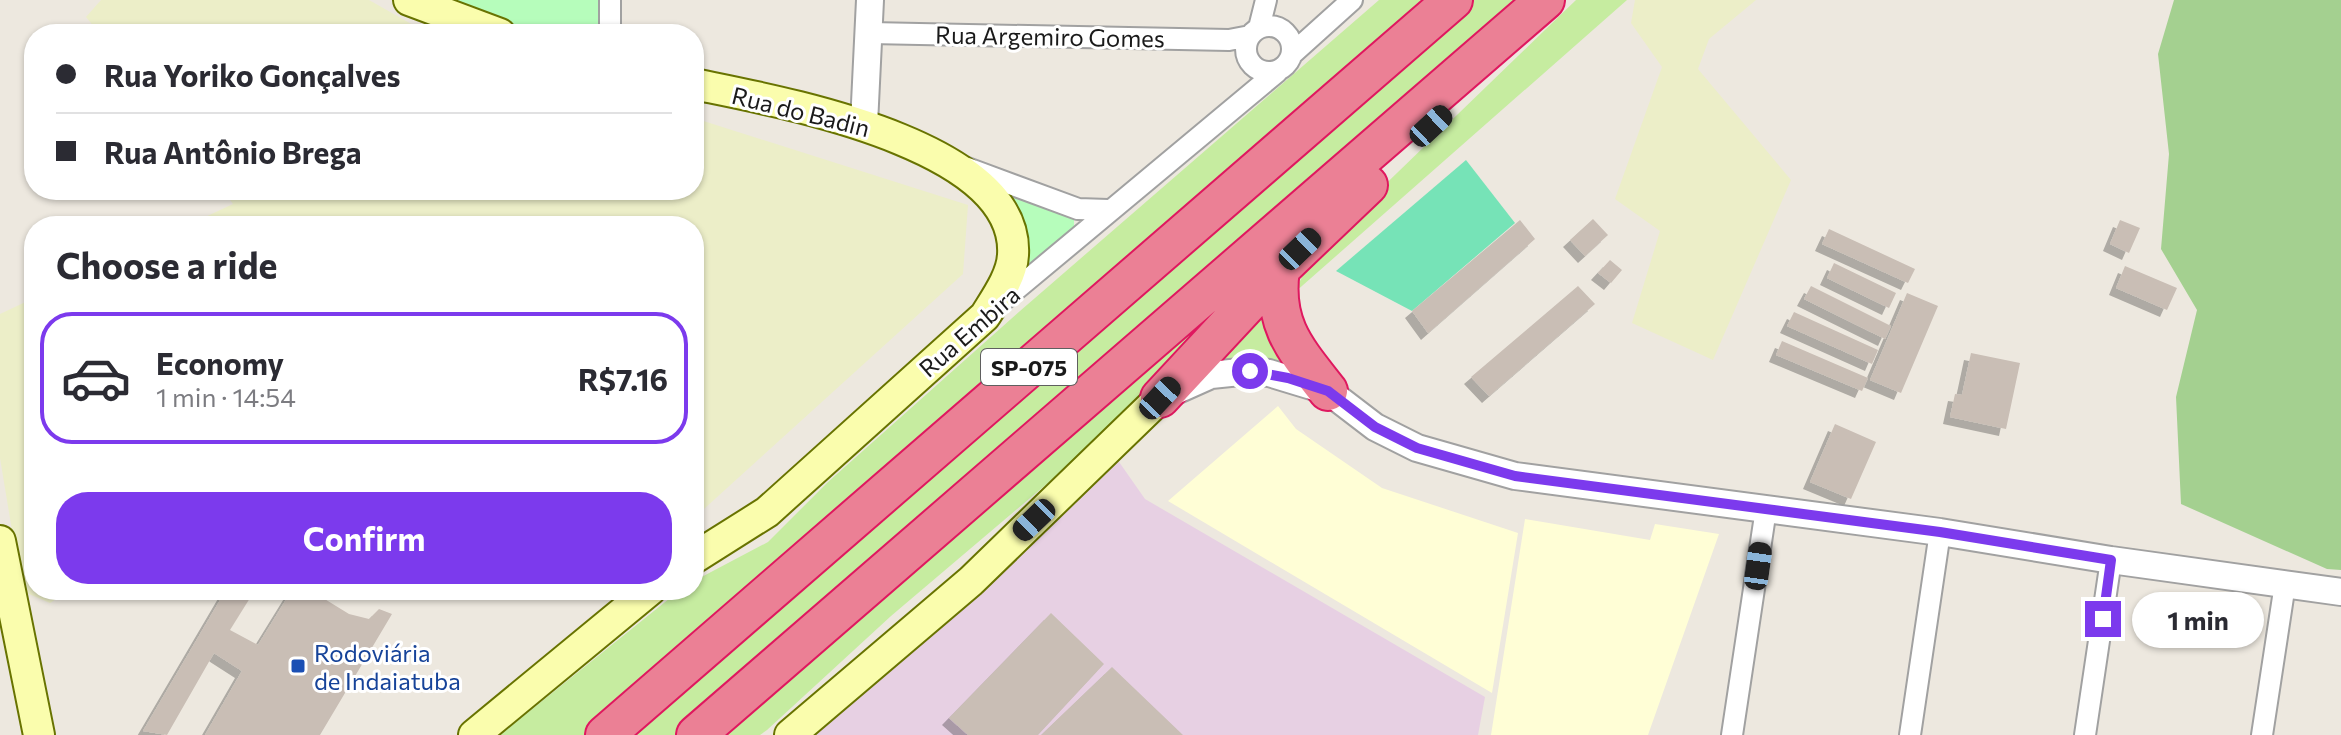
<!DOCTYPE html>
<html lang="en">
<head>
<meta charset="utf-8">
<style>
  body { margin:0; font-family:Commissioner,sans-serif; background:#f2f2f3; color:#2b2b33; height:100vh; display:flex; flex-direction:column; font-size:30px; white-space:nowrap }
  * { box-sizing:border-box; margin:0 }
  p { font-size:26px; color:#7c7c81 }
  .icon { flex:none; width:44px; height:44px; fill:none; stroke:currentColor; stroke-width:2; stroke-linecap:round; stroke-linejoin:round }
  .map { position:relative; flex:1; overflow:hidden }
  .drawer { position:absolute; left:24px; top:216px; width:680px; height:384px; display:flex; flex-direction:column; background:#fff; border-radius:32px; box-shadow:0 2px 6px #0004 }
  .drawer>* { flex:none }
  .banner { position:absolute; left:24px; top:24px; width:680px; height:176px; border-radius:32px; box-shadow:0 2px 6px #0004; display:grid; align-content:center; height:176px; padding:0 32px; background:#fff }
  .end { position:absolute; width:36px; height:36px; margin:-18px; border:10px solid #7c3aed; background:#fff; box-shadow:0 0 0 4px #fff }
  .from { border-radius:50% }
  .bubble { position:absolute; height:56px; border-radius:28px; background:#fff; box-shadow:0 2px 6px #0004; font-size:26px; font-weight:700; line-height:56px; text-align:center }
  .car { position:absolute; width:24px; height:48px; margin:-24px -12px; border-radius:10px; box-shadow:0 0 6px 2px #0007; background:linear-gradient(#222 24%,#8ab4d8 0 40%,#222 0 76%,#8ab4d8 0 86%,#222 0) }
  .banner b { display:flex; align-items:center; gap:28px; height:76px; font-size:30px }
  .banner b+b { border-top:2px solid #e1e1e2 }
  .banner i { width:20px; height:20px; background:#2b2b33 }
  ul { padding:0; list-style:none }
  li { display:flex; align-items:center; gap:24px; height:132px; margin:0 16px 12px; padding:0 16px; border:4px solid transparent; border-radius:32px }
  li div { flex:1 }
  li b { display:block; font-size:30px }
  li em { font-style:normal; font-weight:700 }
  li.active { border-color:#7c3aed }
  li>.icon { width:72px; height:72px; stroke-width:1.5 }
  h2 { padding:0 32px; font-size:36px; line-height:96px }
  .button { display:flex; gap:16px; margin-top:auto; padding:16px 32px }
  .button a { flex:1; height:92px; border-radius:32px; background:#7c3aed; color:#fff; font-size:32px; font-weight:700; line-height:92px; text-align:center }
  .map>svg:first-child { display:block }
  .industrial { fill:#e7d0e3 }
  .education { fill:#fffed6 }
  .farmland { fill:#eceec8 }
  .grass { fill:#c6eca0 }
  .forest { fill:#a4d090 }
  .park { fill:#b6fdbb }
  .pitch { fill:#76e3b7 }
  .building { fill:#c9beb5; filter:url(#shadow) }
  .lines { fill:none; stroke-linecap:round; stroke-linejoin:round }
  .minor-casing { stroke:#a1a1a1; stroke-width:24 }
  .tertiary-casing { stroke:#a1a1a1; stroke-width:30 }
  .secondary-casing { stroke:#687300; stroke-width:34 }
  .motorway-casing { stroke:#df185f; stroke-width:42 }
  .minor { stroke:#fff; stroke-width:20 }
  .tertiary { stroke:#fff; stroke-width:26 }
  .secondary { stroke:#fafdad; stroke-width:30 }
  .motorway { stroke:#eb8095; stroke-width:38 }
  .route { stroke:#7c3aed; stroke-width:10 }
  .transit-dot { fill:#1a4fb4; stroke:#fff; stroke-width:3 }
  .labels { text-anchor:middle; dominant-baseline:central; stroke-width:6; stroke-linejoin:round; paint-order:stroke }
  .shield { fill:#fff; stroke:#5f5f5f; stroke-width:2 }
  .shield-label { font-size:22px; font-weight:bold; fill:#1a1a1a }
  .street-label { font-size:24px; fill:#1a1a1a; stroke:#fff }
  .transit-label { font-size:24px; fill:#164399; stroke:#fff; text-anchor:start }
</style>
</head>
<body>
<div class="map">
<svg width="2341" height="735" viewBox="0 0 2341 735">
  <defs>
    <filter id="shadow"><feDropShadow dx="-7" dy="7" stdDeviation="0" flood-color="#0004"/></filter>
  </defs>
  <rect width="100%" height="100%" fill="#ede8df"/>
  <path class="industrial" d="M1117 459 1145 499 1485 697 1478 735H808Z"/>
  <path class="education" d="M1278 406 1296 429 1382 488 1518 533 1492 693 1168 501Z
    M1525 519 1650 540 1655 524 1719 534 1648 735H1491Z"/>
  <path class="farmland" d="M101 0H369L429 34H100L86 17Z
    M1635 0H1756L1709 39 1698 69 1791 180 1713 360 1632 323 1660 231 1615 199 1662 67 1631 23Z
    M694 118 968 205 963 274 694 518V226H186L233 204 223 190H694Z
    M34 298V590H70L50 603 22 591 0 458V314Z"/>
  <path class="grass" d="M1379 0H1439L588 735H500L680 590H694V581L768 542 828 482 1020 311Z
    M1468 0H1527L679 735H620Z
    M1576 0H1627L1294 293 1309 263 1337 231Z
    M1297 228 1141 404 891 616 767 730 760 735H711Z
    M1269 302 1301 370 1213 366Z"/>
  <path class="forest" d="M2174 0H2341V570L2327 569 2181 504 2176 397 2197 310 2161 249 2169 154 2158 54Z"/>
  <path class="park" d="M412 0H606V34H505Z
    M973 175 1074 212V232L1006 298 1011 263Z"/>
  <path class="pitch" d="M1466 160 1515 223 1412 311 1336 271Z"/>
  <path class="building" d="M1593 219 1608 235 1585 256 1570 240Z
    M1520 220 1535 239 1428 333 1412 311Z
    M2120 220 2140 228 2129 253 2110 244Z
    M1829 229 1915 269 1908 283 1822 244Z
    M1610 260 1622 270 1611 283 1598 273Z
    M1834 263 1896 293 1889 308 1827 278Z
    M2125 266 2177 288 2167 310 2116 288Z
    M1578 286 1595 304 1489 396 1471 377Z
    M1811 286 1891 326 1885 339 1804 299Z
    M1907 293 1938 306 1901 393 1870 380Z
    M1794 312 1878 350 1872 364 1787 326Z
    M1782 341 1868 378 1862 391 1776 355Z
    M1971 353 2020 363 2006 429 1950 417 1955 394 1962 395Z
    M1835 424 1876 442 1851 499 1810 482Z
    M226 590H255L230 630 258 645 292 590H310L349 614 369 619 379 609 392 614 320 735H205L242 671 214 653 167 735 143 731Z
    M1051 613 1104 664 1038 735H968L949 718Z
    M1112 667 1183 735H1041Z"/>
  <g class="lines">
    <g class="minor-casing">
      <path id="minor" d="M1246 49a23 23 0 1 1 46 0a23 23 0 1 1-46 0Z
        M1259 28 1266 0
        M870 33 1229 40 1250 36
        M610 34V0
        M1292 54 1352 0
        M967 168 1078 209 1108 210
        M1001 302 1277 72
        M1732 735 1766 509
        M1910 735 1940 532
        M2085 735 2111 560
        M2262 735 2285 584"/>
    </g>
    <g class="tertiary-casing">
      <path id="tertiary" d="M864 124 870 0
        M1173 392 1211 375 1250 371 1269 373 1328 391 1375 427 1417 448 1515 476 1940 532 2111 560 2341 592"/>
    </g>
    <g class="secondary-casing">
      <path id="secondary" d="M409 0 500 34
        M694 84C775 101 1020 143 1013 255 1012 276 996 298 985 316L767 512 694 558
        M0 541 39 735
        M474 735 650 590
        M790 735 971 581 1160 398"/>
    </g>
    <g class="motorway-casing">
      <path id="motorway" d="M1280 269C1272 325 1296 350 1328 391
        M1160 398 1280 269 1368 185
        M605 735 1453 0
        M696 735 1545 0"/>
    </g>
    <use href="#minor" class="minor"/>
    <use href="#tertiary" class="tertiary"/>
    <use href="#secondary" class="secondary"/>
    <use href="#motorway" class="motorway"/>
  </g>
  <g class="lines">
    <path class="route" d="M1250 371 1288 378 1328 391 1375 427 1417 448 1515 476 1940 532 2111 560 2103 619"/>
  </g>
  <rect class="transit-dot" x="290" y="658" width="16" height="16" rx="4"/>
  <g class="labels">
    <rect class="shield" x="981" y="349" width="96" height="36" rx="6"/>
    <g class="shield-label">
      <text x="1029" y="367">SP-075</text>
    </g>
    <g class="street-label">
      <text transform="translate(1050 36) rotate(1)">Rua Argemiro Gomes</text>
      <text transform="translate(801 111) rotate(14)">Rua do Badin</text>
      <text transform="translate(969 331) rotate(-41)">Rua Embira</text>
    </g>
    <g class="transit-label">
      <text x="314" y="652">Rodoviária<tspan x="314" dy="28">de Indaiatuba</tspan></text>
    </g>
  </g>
</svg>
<i class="end from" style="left:1250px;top:371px"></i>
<i class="end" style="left:2103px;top:619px"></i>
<div class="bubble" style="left:2132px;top:592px;width:132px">1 min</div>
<i class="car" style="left:1431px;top:126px;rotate:47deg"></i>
<i class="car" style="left:1300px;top:249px;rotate:46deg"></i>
<i class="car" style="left:1160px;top:398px;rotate:43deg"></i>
<i class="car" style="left:1034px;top:520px;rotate:226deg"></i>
<i class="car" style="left:1758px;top:566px;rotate:8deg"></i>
<div class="banner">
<b><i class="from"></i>Rua Yoriko Gonçalves</b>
<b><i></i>Rua Antônio Brega</b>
</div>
<section class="drawer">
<h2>Choose a ride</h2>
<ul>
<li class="active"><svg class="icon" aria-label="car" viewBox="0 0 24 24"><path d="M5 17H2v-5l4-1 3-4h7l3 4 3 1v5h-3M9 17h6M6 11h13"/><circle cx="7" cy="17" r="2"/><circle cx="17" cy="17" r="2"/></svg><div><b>Economy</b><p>1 min · 14:54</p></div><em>R$7.16</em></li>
</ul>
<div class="button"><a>Confirm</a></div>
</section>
</div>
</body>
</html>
